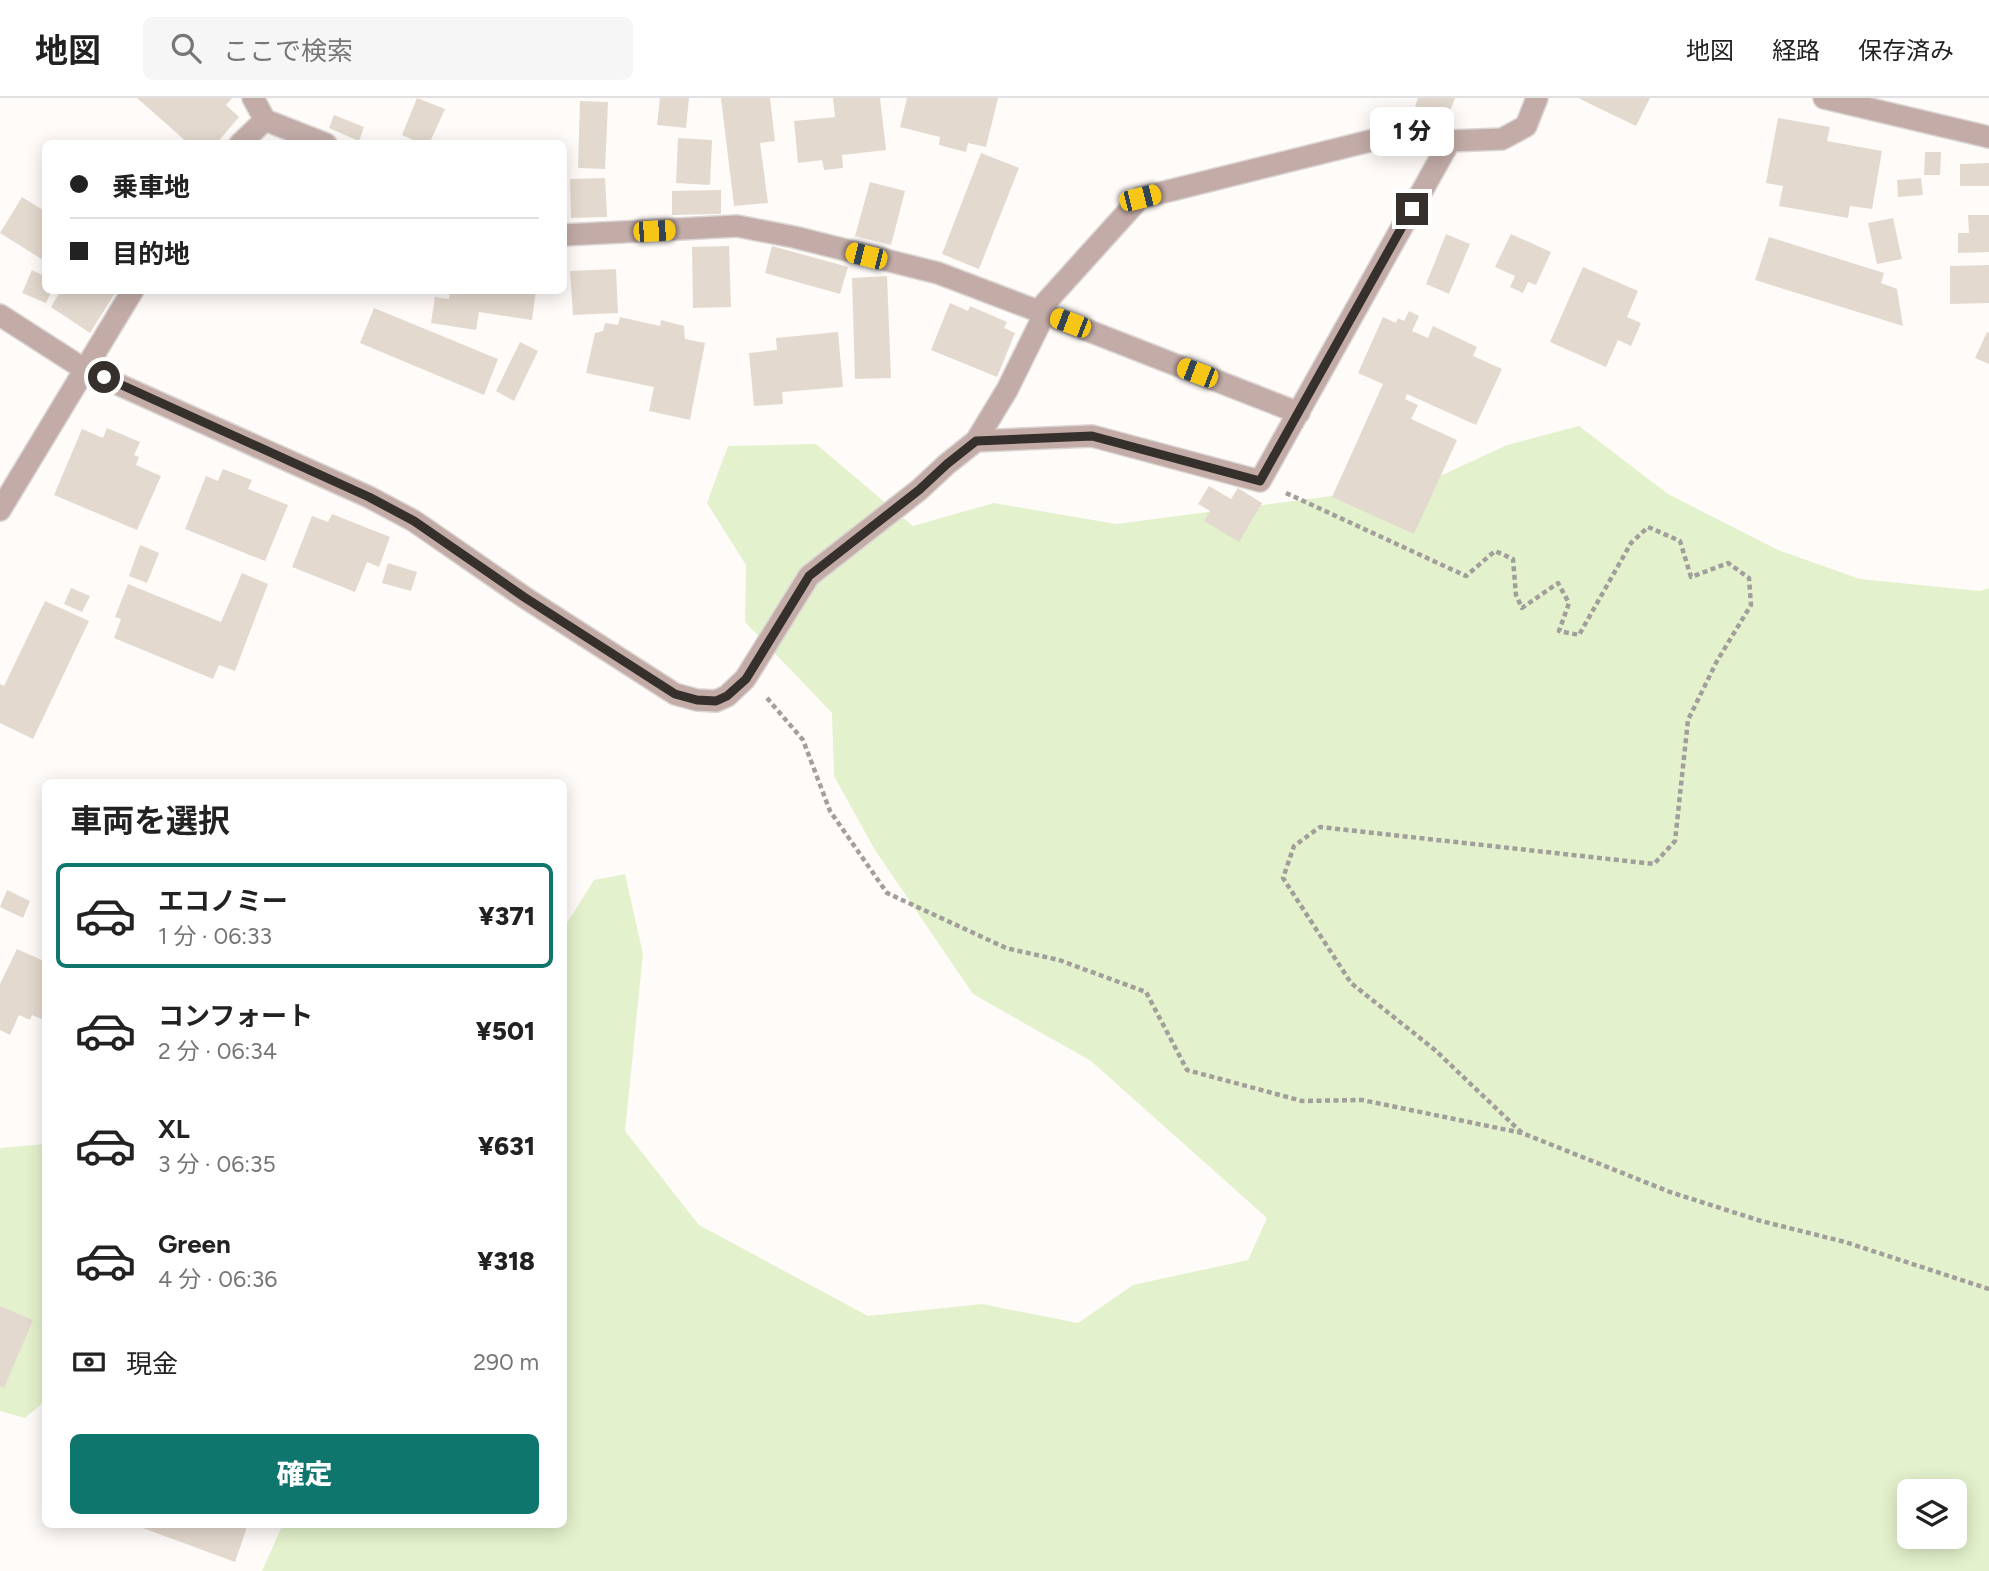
<!DOCTYPE html>
<html lang="ja">
<head>
<meta charset="utf-8">
<style>
  body { margin:0; font-family:Figtree,"Noto Sans JP",sans-serif; background:#f6f6f6; color:#222; height:100vh; display:flex; flex-direction:column; font-size:26px; white-space:nowrap }
  * { box-sizing:border-box; margin:0 }
  p { font-size:23px; color:#767676 }
  .icon { flex:none; width:38px; height:38px; fill:none; stroke:currentColor; stroke-width:2; stroke-linecap:round; stroke-linejoin:round }
  .map { position:relative; flex:1; overflow:hidden }
  .drawer { position:absolute; left:42px; top:681px; width:525px; height:749px; display:flex; flex-direction:column; background:#fff; border-radius:10px; box-shadow:0 4px 18px #0003 }
  .drawer>* { flex:none }
  .banner { position:absolute; left:42px; top:42px; width:525px; height:154px; border-radius:10px; box-shadow:0 4px 18px #0003; display:grid; align-content:center; height:154px; padding:0 28px; background:#fff }
  .fabs { position:absolute; left:1897px; top:1381px; display:grid; gap:14px }
  .fabs a { display:grid; place-items:center; width:70px; height:70px; border-radius:10px; background:#fff; box-shadow:0 4px 18px #0003; font-size:35px }
  .end { position:absolute; width:32px; height:32px; margin:-16px; border:9px solid #35302c; background:#fff; box-shadow:0 0 0 4px #fff }
  .from { border-radius:50% }
  .bubble { position:absolute; height:49px; border-radius:10px; background:#fff; box-shadow:0 4px 18px #0003; font-size:23px; font-weight:800; line-height:49px; text-align:center }
  .car { position:absolute; width:21px; height:42px; margin:-21px -10px; border-radius:9px; box-shadow:0 0 5px 2px #0007; background:linear-gradient(#f5c518 24%,#345 0 40%,#f5c518 0 76%,#345 0 86%,#f5c518 0) }
  .banner b { display:flex; align-items:center; gap:24px; height:66px; font-size:26px }
  .banner b+b { border-top:2px solid #e0e0e0 }
  .banner i { width:18px; height:18px; background:#222 }
  ul { padding:0; list-style:none }
  li { display:flex; align-items:center; gap:21px; height:105px; margin:0 14px 10px; padding:0 14px; border:4px solid transparent; border-radius:10px }
  li div { flex:1 }
  li b { display:block; font-size:26px }
  li em { font-style:normal; font-weight:800 }
  li.current { border-color:#0f766e }
  li>.icon { width:63px; height:63px; stroke-width:1.5 }
  h2 { padding:0 28px; font-size:32px; line-height:84px }
  .pay { display:flex; align-items:center; gap:18px; height:77px; padding:0 28px; font-size:26px }
  .pay p { margin-inline-start:auto }
  .cta { display:flex; gap:14px; margin-top:auto; padding:14px 28px }
  .cta a { flex:1; height:80px; border-radius:10px; background:#0f766e; color:#fff; font-size:28px; font-weight:800; line-height:80px; text-align:center }
  header { display:flex; align-items:center; gap:42px; box-sizing:border-box; height:98px; padding:0 35px; background:#fff; border-bottom:2px solid #e0e0e0 }
  header strong { font-size:33px }
  nav { display:flex; gap:38px; margin-inline-start:auto; font-size:24px }
  .search { width:490px; height:63px; background:#f6f6f6; display:flex; align-items:center; gap:18px; box-sizing:border-box; padding:0 24px; border-radius:10px; color:#767676; font-size:26px }
  .map>svg:first-child { display:block }
  .green { fill:#e3f2cc; fill-rule:evenodd }
  .building { fill:#e4d9ce }
  .lines { fill:none; stroke-linecap:round; stroke-linejoin:round }
  .lane-casing { stroke:#dad6d4; stroke-width:24 }
  .street-casing { stroke:#dad6d4; stroke-width:24 }
  .path { stroke:#a29e9b; stroke-width:4.5; stroke-dasharray:5 3.5; stroke-linecap:butt }
  .lane { stroke:#c3aca8; stroke-width:21 }
  .street { stroke:#c3aca8; stroke-width:21 }
  .route { stroke:#35302c; stroke-width:9 }
</style>
</head>
<body>
<header>
<strong>地図</strong>
<div class="search"><svg class="icon" aria-label="search" viewBox="0 0 24 24"><circle cx="10" cy="10" r="6"/><path d="M15 15l6 6"/></svg>ここで検索</div>
<nav><a>地図</a><a>経路</a><a>保存済み</a></nav>
</header>
<div class="map">
<svg width="1989" height="1473" viewBox="0 0 1989 1473">
  <rect width="100%" height="100%" fill="#fefbf9"/>
  <path class="green" d="M1579 328 1668 396 1778 452 1860 481 1980 493 1989 490V1473H262L283 1426H564V830L594 782 625 776 643 856 625 1033 699 1127 868 1218 982 1206 1078 1225 1133 1187 1248 1162 1267 1120 1091 963 973 896 875 752 834 678 832 615 745 524 746 467 707 405 728 348 816 346 913 428 994 405 1116 426 1423 386 1507 347ZM1909 1393H1955V1438H1909Z
    M45 1046V1303L25 1320 0 1313V1050Z"/>
  <path class="building" d="M137 0H232L226 7 239 19 216 46H189Z
    M417 0 445 11 429 46H422L402 37Z
    M660 0H689L686 30 657 27Z
    M721 0H770L775 43 760 45 768 105 734 108Z
    M833 0H880L886 52 842 57 843 70 824 72 822 62 798 65 794 23 835 19Z
    M907 0H998L986 49 968 45 966 54 939 47 940 39 900 29Z
    M1418 0H1455L1447 21 1415 8Z
    M1578 0H1650L1636 28Z
    M580 3 608 4 605 71 578 70Z
    M334 17 364 29 359 43 329 30Z
    M1778 20 1830 29 1827 43 1882 53 1872 111 1850 108 1848 120 1779 108 1783 88 1766 85Z
    M678 40 712 42 710 87 676 85Z
    M1925 54H1941L1940 77H1924Z
    M981 55 1019 70 979 171 942 156Z
    M1989 65V88H1960V66Z
    M605 80 607 119 571 120 570 81Z
    M1921 80 1923 97 1898 99 1897 82Z
    M870 84 905 93 891 147 855 138Z
    M721 92V116L672 117V93Z
    M22 99 46 114V157L43 162 0 135Z
    M1968 117H1989V154L1958 155V135H1969Z
    M1893 120 1902 161 1877 166 1868 125Z
    M1446 136 1470 146 1449 196 1426 186Z
    M1511 136 1551 154 1536 187 1528 184 1523 195 1510 189 1515 178 1495 169Z
    M1769 139 1884 175 1881 185 1897 191 1903 228 1755 182Z
    M729 148 731 209 693 210 692 149Z
    M772 148 848 169 840 196 765 175Z
    M1989 167V205L1950 206V168Z
    M1583 169 1638 193 1627 219 1641 225 1631 248 1618 242 1606 269 1550 244Z
    M616 171 618 215 573 217 570 173Z
    M32 172 46 179V192H52L46 205 22 195Z
    M887 178 891 280 855 281 852 180Z
    M61 192H117L90 235 51 209Z
    M450 192H536L532 222 479 214 476 232 431 225 435 199 449 201Z
    M950 205 968 213 970 208 1007 224 1004 230 1015 235 997 279 931 252Z
    M374 210 498 261 484 297 360 245Z
    M1409 213 1419 218 1412 233 1428 240 1433 228 1477 249 1473 258 1502 271 1476 327 1407 296 1405 301 1418 307 1411 321 1457 342 1414 436 1332 399 1383 286 1358 275 1383 219 1396 225 1398 220 1404 223Z
    M620 219 660 228 661 222 684 228 685 241 705 245 690 322 649 313 654 289 586 275 595 235 603 233 605 225 618 227Z
    M838 234 843 289 782 294 783 306 754 308 749 255 777 252 776 240Z
    M1987 234 1989 235V266L1975 260Z
    M520 244 538 253 514 303 496 293Z
    M107 330 140 344 134 357 139 359 136 367 161 378 137 432 54 397 82 331 103 340Z
    M223 371 252 382 248 391 288 407 265 463 185 431 206 378 218 383Z
    M1209 388 1231 401 1238 390 1262 405 1239 444 1204 423 1210 413 1198 406Z
    M332 416 390 439 379 469 367 464 355 494 292 469 312 418 328 424Z
    M140 447 159 455 147 485 129 478Z
    M388 465 417 474 411 493 382 485Z
    M242 475 268 486 235 573 219 567 213 581 114 540 121 521 115 519 128 486 221 524Z
    M71 490 90 498 82 514 64 506Z
    M45 503 89 523 33 641 0 625V586L4 588Z
    M7 792 30 803 23 820 0 809Z
    M17 851 46 864V923L32 917 30 922 19 917 10 937 0 932V886Z
    M0 1208 33 1222 4 1290 0 1288Z
    M132 1426H248L235 1464Z"/>
  <g class="lines">
    <g class="lane-casing">
      <path id="lane" d="M1038 213 1299 315
        M976 343 1092 338 1260 383 1450 43"/>
    </g>
    <g class="street-casing">
      <path id="street" d="M253 0 265 22 326 46
        M1824 0 1989 39
        M240 46 265 22
        M564 137 737 128 794 139 938 175 1038 213 1140 100 1394 37 1450 43 1502 41 1526 28 1537 0
        M0 217 84 271 369 399 414 423 524 499 675 596 697 602 716 603 727 598 745 581 809 478 919 392 947 366 976 343 1007 292 1045 215
        M0 412 133 192"/>
    </g>
    <path class="path" d="M1286 395 1466 478 1495 453 1513 461 1516 497 1522 510 1558 485 1569 505 1559 533 1579 537 1631 445 1648 429 1680 443 1691 479 1728 465 1749 480 1751 507 1717 563 1688 622 1675 743 1654 766 1320 729 1294 748 1283 780 1351 885 1435 952 1522 1035
      M767 600 803 642 830 713 887 795 1006 850 1059 862 1146 894 1187 972 1302 1003 1362 1002 1522 1035 1670 1094 1761 1123 1845 1144 1989 1191"/>
    <use href="#lane" class="lane"/>
    <use href="#street" class="street"/>
  </g>
  <g class="lines">
    <path class="route" d="M104 279 369 399 414 423 524 499 675 596 697 602 716 603 727 598 746 581 809 478 919 392 947 366 976 343 1092 338 1260 383 1412 111"/>
  </g>
</svg>
<div class="fabs">
<a><svg class="icon" aria-label="layers" viewBox="0 0 24 24"><path d="M12 4l9 5-9 5-9-5zM3 14l9 5 9-5"/></svg></a>
</div>
<i class="end from" style="left:104px;top:279px"></i>
<i class="end" style="left:1412px;top:111px"></i>
<div class="bubble" style="left:1370px;top:9px;width:84px">1 分</div>
<i class="car" style="left:1140px;top:100px;rotate:76deg"></i>
<i class="car" style="left:654px;top:133px;rotate:87deg"></i>
<i class="car" style="left:866px;top:158px;rotate:284deg"></i>
<i class="car" style="left:1070px;top:225px;rotate:291deg"></i>
<i class="car" style="left:1197px;top:275px;rotate:291deg"></i>
<div class="banner">
<b><i class="from"></i>乗車地</b>
<b><i></i>目的地</b>
</div>
<section class="drawer">
<h2>車両を選択</h2>
<ul>
<li class="current"><svg class="icon" aria-label="car" viewBox="0 0 24 24"><path d="M5 17H2v-5l4-1 3-4h7l3 4 3 1v5h-3M9 17h6M6 11h13"/><circle cx="7" cy="17" r="2"/><circle cx="17" cy="17" r="2"/></svg><div><b>エコノミー</b><p>1 分 · 06:33</p></div><em>¥371</em></li>
<li><svg class="icon" aria-label="car" viewBox="0 0 24 24"><path d="M5 17H2v-5l4-1 3-4h7l3 4 3 1v5h-3M9 17h6M6 11h13"/><circle cx="7" cy="17" r="2"/><circle cx="17" cy="17" r="2"/></svg><div><b>コンフォート</b><p>2 分 · 06:34</p></div><em>¥501</em></li>
<li><svg class="icon" aria-label="car" viewBox="0 0 24 24"><path d="M5 17H2v-5l4-1 3-4h7l3 4 3 1v5h-3M9 17h6M6 11h13"/><circle cx="7" cy="17" r="2"/><circle cx="17" cy="17" r="2"/></svg><div><b>XL</b><p>3 分 · 06:35</p></div><em>¥631</em></li>
<li><svg class="icon" aria-label="car" viewBox="0 0 24 24"><path d="M5 17H2v-5l4-1 3-4h7l3 4 3 1v5h-3M9 17h6M6 11h13"/><circle cx="7" cy="17" r="2"/><circle cx="17" cy="17" r="2"/></svg><div><b>Green</b><p>4 分 · 06:36</p></div><em>¥318</em></li>
</ul>
<div class="pay"><svg class="icon" aria-label="cash" viewBox="0 0 24 24"><path d="M3 7h18v10H3z"/><circle cx="12" cy="12" r="2"/></svg>現金<p>290 m</p></div>
<div class="cta"><a>確定</a></div>
</section>
</div>
</body>
</html>
